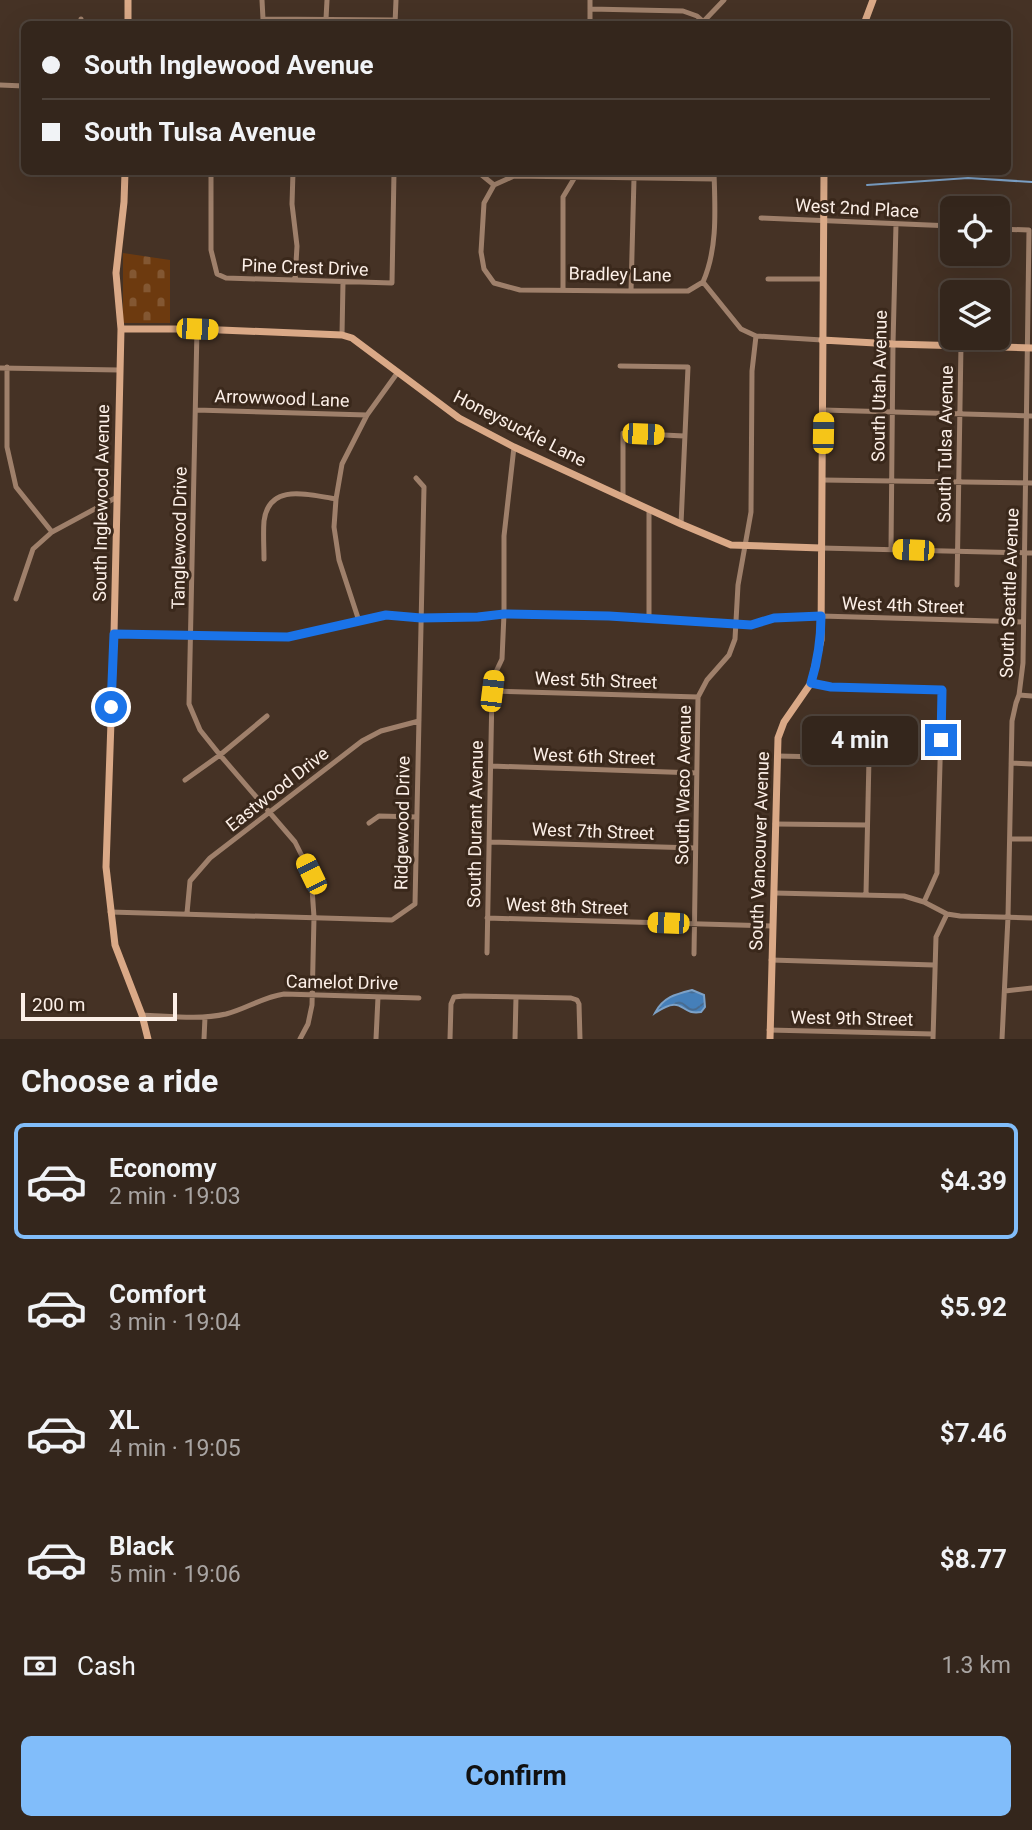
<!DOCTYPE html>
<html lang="en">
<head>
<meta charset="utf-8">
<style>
  body { margin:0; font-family:Roboto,sans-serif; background:#3c2e25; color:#f1f3f6; height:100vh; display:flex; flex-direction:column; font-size:26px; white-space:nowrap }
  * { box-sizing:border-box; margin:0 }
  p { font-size:23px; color:#a9a5a3 }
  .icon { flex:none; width:38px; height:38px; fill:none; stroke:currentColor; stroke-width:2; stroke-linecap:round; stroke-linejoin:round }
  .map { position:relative; height:1039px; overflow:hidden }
  .details { display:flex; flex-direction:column; background:#34261c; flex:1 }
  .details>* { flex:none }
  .top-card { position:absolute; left:21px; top:21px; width:990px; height:154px; border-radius:10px; box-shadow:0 7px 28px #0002,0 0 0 2px #4e433b; display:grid; align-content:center; height:154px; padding:0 21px; background:#34261c }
  .buttons { position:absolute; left:940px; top:196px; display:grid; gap:14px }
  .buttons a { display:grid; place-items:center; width:70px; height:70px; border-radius:10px; background:#34261c; box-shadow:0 7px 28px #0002,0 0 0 2px #4e433b; font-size:35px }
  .scale { position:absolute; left:21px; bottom:18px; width:156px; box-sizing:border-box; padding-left:7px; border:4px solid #fcefe7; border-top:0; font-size:19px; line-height:24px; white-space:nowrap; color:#fcefe7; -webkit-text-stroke:5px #3a281b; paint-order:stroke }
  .end { position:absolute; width:32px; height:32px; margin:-16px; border:9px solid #1a73e8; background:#fff; box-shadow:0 0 0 4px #fff }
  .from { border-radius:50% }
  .bubble { position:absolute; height:49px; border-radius:10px; background:#34261c; box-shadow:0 7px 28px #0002,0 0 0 2px #4e433b; font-size:23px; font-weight:700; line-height:49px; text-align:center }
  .car { position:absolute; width:21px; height:42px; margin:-21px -10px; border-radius:9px; box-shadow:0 0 5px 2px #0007; background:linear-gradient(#f5c518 24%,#345 0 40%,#f5c518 0 76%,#345 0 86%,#f5c518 0) }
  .top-card b { display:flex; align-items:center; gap:24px; height:66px; font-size:26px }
  .top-card b+b { border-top:2px solid #4e433b }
  .top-card i { width:18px; height:18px; background:#f1f3f6 }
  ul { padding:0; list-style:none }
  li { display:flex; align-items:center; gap:21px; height:116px; margin:0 14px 10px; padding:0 7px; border:4px solid transparent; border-radius:10px }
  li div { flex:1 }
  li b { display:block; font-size:26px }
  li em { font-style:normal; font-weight:700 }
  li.selected { border-color:#81bdfa }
  li>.icon { width:63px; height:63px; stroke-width:1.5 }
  h2 { padding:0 21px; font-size:32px; line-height:84px }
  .pay { display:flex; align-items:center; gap:18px; height:77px; padding:0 21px; font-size:26px }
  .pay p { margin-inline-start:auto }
  .button { display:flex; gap:14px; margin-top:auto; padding:14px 21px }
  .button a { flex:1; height:80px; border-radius:10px; background:#81bdfa; color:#111; font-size:28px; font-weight:700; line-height:80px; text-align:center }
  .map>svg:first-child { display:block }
  .cemetery { fill:url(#cemetery-stones) }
  .water { fill:url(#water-waves); stroke:#7ca1c7; stroke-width:2 }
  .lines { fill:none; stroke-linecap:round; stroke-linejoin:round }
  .stream { stroke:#7ca1c7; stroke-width:2 }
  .street { stroke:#9f806b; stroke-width:5 }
  .secondary { stroke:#daa987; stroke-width:7 }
  .route { stroke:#1a73e8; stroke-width:9 }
  .labels { text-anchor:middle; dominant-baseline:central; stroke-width:6; stroke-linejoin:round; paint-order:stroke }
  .street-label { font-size:18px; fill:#fcefe7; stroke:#3a281b }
</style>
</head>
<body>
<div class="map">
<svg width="1032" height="1039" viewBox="0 0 1032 1039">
  <defs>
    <pattern id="cemetery-stones" width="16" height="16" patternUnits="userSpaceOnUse" patternTransform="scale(1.75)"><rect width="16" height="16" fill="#6d3a0f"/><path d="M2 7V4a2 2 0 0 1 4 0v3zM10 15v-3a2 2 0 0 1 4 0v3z" fill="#835732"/></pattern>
    <pattern id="water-waves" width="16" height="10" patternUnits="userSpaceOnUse" patternTransform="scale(1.75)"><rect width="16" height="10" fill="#457fb9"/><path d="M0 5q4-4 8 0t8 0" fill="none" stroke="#48698b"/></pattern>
  </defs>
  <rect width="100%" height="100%" fill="#453225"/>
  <path class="cemetery" d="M123 253 170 260V323H123Z"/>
  <path class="water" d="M692 990 704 995 705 1007 701 1012C679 1016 685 993 655 1013 663 997 676 994 692 990Z"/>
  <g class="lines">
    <path class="stream" d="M867 185 968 178 1032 182"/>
    <path class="street" d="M262 0 263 19 395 20
      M590 9 683 11 697 16 706 24
      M326 19 327 0
      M703 22 724 0
      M81 24V19
      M395 24 396 0
      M590 24V0
      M0 85 24 86
      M211 172V250L217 274 226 278 392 283 394 172
      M293 172 292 204 297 246 295 280
      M478 172 494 185
      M494 185 484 203 481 252 484 269 494 283 520 290 631 291H688L703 282
      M494 185 514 176 714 179
      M761 218 952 226
      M998 229 1029 230 1023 663 1019 695 1016 703 1012 721 1008 917 1002 1039
      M768 279H823
      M703 282 741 329 756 336 822 340
      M703 282C718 248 715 208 714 172
      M563 289V197L578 172
      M631 291 634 178
      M197 329 189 704 200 730 220 755 295 842 311 874 314 917 312 1005 308 1024 300 1039
      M342 335 343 282
      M620 366 688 367 681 524
      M7 367V447L16 487 52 532
      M0 368 119 370
      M196 410 367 415
      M823 410 1032 416
      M822 480 1032 483
      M623 497V433L684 436
      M649 509V618
      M821 548 1032 553
      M891 549 893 344 896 224
      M264 559C264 547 263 533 264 521 269 482 309 495 336 499
      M957 585 961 345
      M16 599 33 549 52 532 117 497
      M359 621 339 560 334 527 336 499 342 464 367 415 398 372
      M114 634 288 637 386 615 421 617H478L504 614 626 616 751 625 774 618 821 616 1023 622
      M811 683 831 687 942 691 937 873 924 902
      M492 691 698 697
      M1019 695 1032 696
      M777 756 869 758 866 894
      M1011 763 1032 764
      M491 766 697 773
      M185 780 220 755 267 716
      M369 823 379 816 417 817
      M775 824 867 825
      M1010 839H1032
      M489 842 695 848
      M774 893 904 896 924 902 947 914 960 916 1032 918
      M110 912 392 920 415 904 424 487 416 478
      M187 913 190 881 210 858 362 741 381 731 419 721
      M487 918 773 926
      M487 953 492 691 494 676 502 659 504 614V536L514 447
      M694 954 698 697 707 680 729 655 735 639 738 585 751 512 752 371 756 336
      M771 960 934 965
      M1005 991 1032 988
      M142 1015C169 1016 199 1020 226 1014 246 1009 263 997 284 994L419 998
      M769 1030 933 1034
      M204 1039 205 1017
      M376 1039 378 997
      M450 1039 451 1004 454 997 464 996 571 998 577 1000 579 1004 580 1039
      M515 1039 516 997
      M933 1039 936 937 947 914"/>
    <path class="secondary" d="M128 24V0
      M864 24 873 0
      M125 172 124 202 116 273 121 329 114 634 106 867 115 945 142 1015 148 1039
      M121 329H197L342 335 352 338 459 418 514 447 681 524 731 545 821 548
      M822 340 893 344 1032 348
      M770 1039 778 738 784 722 811 683 821 640 824 172"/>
  </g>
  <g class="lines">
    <path class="route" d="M111 707 114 634 288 637 386 615 421 618 478 617 504 614 609 616 751 625 774 618 821 616C821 640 818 660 811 683L831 687 942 690 941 740"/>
  </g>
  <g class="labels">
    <g class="street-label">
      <text transform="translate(857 208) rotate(3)">West 2nd Place</text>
      <text transform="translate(305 267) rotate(2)">Pine Crest Drive</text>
      <text transform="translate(620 274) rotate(1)">Bradley Lane</text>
      <text transform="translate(879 386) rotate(-89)">South Utah Avenue</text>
      <text transform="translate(282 398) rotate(2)">Arrowwood Lane</text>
      <text transform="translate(520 428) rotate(27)">Honeysuckle Lane</text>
      <text transform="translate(945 444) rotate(-89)">South Tulsa Avenue</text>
      <text transform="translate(101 503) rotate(-89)">South Inglewood Avenue</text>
      <text transform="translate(179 538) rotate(-89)">Tanglewood Drive</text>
      <text transform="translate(1009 593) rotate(-88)">South Seattle Avenue</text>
      <text transform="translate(903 605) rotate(2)">West 4th Street</text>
      <text transform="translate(596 680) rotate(2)">West 5th Street</text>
      <text transform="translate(594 756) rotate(2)">West 6th Street</text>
      <text transform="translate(683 785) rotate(-89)">South Waco Avenue</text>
      <text transform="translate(277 789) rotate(-38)">Eastwood Drive</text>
      <text transform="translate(402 823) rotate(-89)">Ridgewood Drive</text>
      <text transform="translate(475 824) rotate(-89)">South Durant Avenue</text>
      <text transform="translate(593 831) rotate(2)">West 7th Street</text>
      <text transform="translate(759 851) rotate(-88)">South Vancouver Avenue</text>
      <text transform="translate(567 906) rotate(2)">West 8th Street</text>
      <text transform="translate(342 982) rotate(1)">Camelot Drive</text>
      <text transform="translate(852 1018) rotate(1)">West 9th Street</text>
    </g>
  </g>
</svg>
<div class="buttons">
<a><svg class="icon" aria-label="locate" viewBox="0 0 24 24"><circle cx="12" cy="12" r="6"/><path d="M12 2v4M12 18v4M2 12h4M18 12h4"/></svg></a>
<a><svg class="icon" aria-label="layers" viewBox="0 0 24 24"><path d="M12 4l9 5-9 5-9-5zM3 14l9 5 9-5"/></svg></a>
</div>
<div class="scale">200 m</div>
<i class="end from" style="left:111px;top:707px"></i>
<i class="end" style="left:941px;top:740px"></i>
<div class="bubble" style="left:802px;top:716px;width:116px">4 min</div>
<i class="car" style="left:197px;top:329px;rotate:92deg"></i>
<i class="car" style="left:823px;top:433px;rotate:1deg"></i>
<i class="car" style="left:643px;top:434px;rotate:92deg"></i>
<i class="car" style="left:913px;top:550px;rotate:272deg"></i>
<i class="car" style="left:492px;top:691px;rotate:7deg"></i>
<i class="car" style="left:311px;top:874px;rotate:334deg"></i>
<i class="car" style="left:668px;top:923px;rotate:272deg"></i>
<div class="top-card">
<b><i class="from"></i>South Inglewood Avenue</b>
<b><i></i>South Tulsa Avenue</b>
</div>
</div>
<section class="details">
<h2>Choose a ride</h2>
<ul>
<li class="selected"><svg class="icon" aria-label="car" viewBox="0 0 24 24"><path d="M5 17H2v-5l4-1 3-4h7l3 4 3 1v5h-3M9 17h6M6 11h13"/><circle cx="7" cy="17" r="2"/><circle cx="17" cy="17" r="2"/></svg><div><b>Economy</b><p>2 min · 19:03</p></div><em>$4.39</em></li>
<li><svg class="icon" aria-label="car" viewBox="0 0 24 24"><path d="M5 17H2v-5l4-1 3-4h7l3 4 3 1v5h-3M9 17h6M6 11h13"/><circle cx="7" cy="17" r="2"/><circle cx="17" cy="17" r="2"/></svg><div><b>Comfort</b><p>3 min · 19:04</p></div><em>$5.92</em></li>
<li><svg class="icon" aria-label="car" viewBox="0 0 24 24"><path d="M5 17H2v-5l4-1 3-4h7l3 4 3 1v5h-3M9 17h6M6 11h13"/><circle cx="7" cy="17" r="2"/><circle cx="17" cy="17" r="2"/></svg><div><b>XL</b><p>4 min · 19:05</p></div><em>$7.46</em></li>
<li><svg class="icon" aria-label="car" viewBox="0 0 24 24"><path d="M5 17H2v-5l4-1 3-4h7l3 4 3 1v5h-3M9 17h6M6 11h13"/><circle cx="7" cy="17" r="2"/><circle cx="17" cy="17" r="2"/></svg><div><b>Black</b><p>5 min · 19:06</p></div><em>$8.77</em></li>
</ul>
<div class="pay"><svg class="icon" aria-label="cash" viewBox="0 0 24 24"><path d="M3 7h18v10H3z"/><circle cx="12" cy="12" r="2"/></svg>Cash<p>1.3 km</p></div>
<div class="button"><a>Confirm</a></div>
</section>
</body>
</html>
